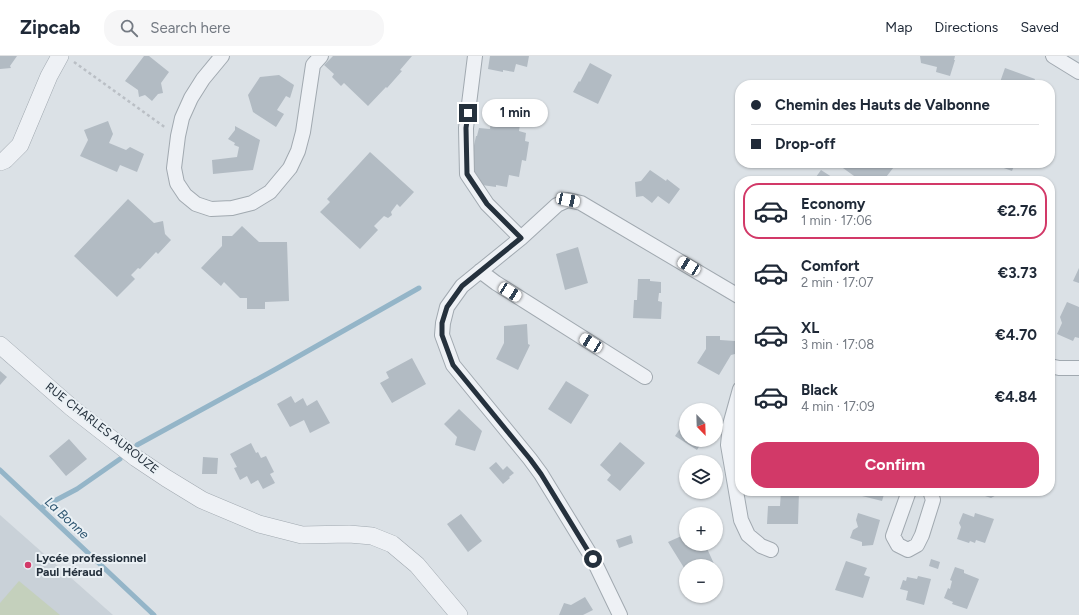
<!DOCTYPE html>
<html lang="en">
<head>
<meta charset="utf-8">
<style>
  body { margin:0; font-family:Figtree,sans-serif; background:#f6f6f7; color:#1f2937; height:100vh; display:flex; flex-direction:column; font-size:15px; white-space:nowrap }
  * { box-sizing:border-box; margin:0 }
  p { font-size:13px; color:#747a83 }
  .icon { flex:none; width:22px; height:22px; fill:none; stroke:currentColor; stroke-width:2; stroke-linecap:round; stroke-linejoin:round }
  .map { position:relative; flex:1; overflow:hidden }
  .panel { position:absolute; left:735px; top:120px; width:320px; height:320px; display:flex; flex-direction:column; background:#fff; border-radius:16px; box-shadow:0 1px 3px #0004 }
  .panel>* { flex:none }
  .banner { position:absolute; left:735px; top:24px; width:320px; height:88px; border-radius:16px; box-shadow:0 1px 3px #0004; display:grid; align-content:center; height:88px; padding:0 16px; background:#fff }
  .needle { width:26px; rotate:157deg }
  .fabs { position:absolute; left:679px; top:347px; display:grid; gap:8px }
  .fabs a { display:grid; place-items:center; width:44px; height:44px; border-radius:50%; background:#fff; box-shadow:0 1px 3px #0004; font-size:20px }
  .end { position:absolute; width:18px; height:18px; margin:-9px; border:5px solid #25313d; background:#fff; box-shadow:0 0 0 2px #fff }
  .from { border-radius:50% }
  .bubble { position:absolute; height:28px; border-radius:14px; background:#fff; box-shadow:0 1px 3px #0004; font-size:13px; font-weight:700; line-height:28px; text-align:center }
  .car { position:absolute; width:12px; height:24px; margin:-12px -6px; border-radius:5px; box-shadow:0 0 3px 1px #0007; background:linear-gradient(#fff 24%,#345 0 40%,#fff 0 76%,#345 0 86%,#fff 0) }
  .banner b { display:flex; align-items:center; gap:14px; height:38px; font-size:15px }
  .banner b+b { border-top:1px solid #e0e1e3 }
  .banner i { width:10px; height:10px; background:#1f2937 }
  ul { padding:7px 0 0; list-style:none }
  li { display:flex; align-items:center; gap:12px; height:56px; margin:0 8px 6px; padding:0 8px; border:2px solid transparent; border-radius:16px }
  li div { flex:1 }
  li b { display:block; font-size:15px }
  li em { font-style:normal; font-weight:700 }
  li.active { border-color:#d23968 }
  li>.icon { width:36px; height:36px; stroke-width:1.5 }
  .cta { display:flex; gap:8px; margin-top:auto; padding:8px 16px }
  .cta a { flex:1; height:46px; border-radius:16px; background:#d23968; color:#fff; font-size:16px; font-weight:700; line-height:46px; text-align:center }
  header { display:flex; align-items:center; gap:24px; box-sizing:border-box; height:56px; padding:0 20px; background:#fff; border-bottom:1px solid #e0e1e3 }
  header strong { font-size:19px }
  nav { display:flex; gap:22px; margin-inline-start:auto; font-size:14px }
  .search { width:280px; height:36px; background:#f6f6f7; display:flex; align-items:center; gap:10px; box-sizing:border-box; padding:0 14px; border-radius:16px; color:#747a83; font-size:15px }
  .map>svg:first-child { display:block }
  .built { fill:#c9d1d8 }
  .green { fill:#c4d0bc }
  .lines { fill:none; stroke-linecap:round; stroke-linejoin:round }
  .stream { stroke:#94b5c8; stroke-width:5 }
  .building { fill:#b2bbc3 }
  .minor-casing { stroke:#a1a9b0; stroke-width:16 }
  .tertiary-casing { stroke:#a1a9b0; stroke-width:18 }
  .path { stroke:#babfc5; stroke-width:2.5; stroke-dasharray:3 3; stroke-linecap:butt }
  .minor { stroke:#eef1f5; stroke-width:14 }
  .tertiary { stroke:#eef1f5; stroke-width:17 }
  .route { stroke:#25313d; stroke-width:5 }
  .poi-dot { fill:#d23968; stroke:#eaf0f4; stroke-width:1.5 }
  .labels { text-anchor:middle; dominant-baseline:central; stroke-width:4; stroke-linejoin:round; paint-order:stroke }
  .street-label { font-size:12px; fill:#25313d; stroke:#eaf0f4 }
  .poi-label { font-size:12px; font-weight:bold; fill:#25313d; stroke:#eaf0f4; text-anchor:start }
  .water-label { font-size:13px; font-style:italic; fill:#2e5671; stroke:#eaf0f4 }
</style>
</head>
<body>
<header>
<strong>Zipcab</strong>
<div class="search"><svg class="icon" aria-label="search" viewBox="0 0 24 24"><circle cx="10" cy="10" r="6"/><path d="M15 15l6 6"/></svg>Search here</div>
<nav><a>Map</a><a>Directions</a><a>Saved</a></nav>
</header>
<div class="map">
<svg width="1079" height="559" viewBox="0 0 1079 559">
  <rect width="100%" height="100%" fill="#dbe1e6"/>
  <path class="built" d="M0 459 113 559H0Z"/>
  <path class="green" d="M19 525 60 559H0V547Z"/>
  <g class="lines">
    <path class="stream" d="M137 389 276 313 419 232
      M0 414 154 559
      M41 452 77 433 120 403"/>
  </g>
  <path class="building" d="M0 0H17L10 10 11 12 0 13Z
    M144 0H149L169 16 161 27 163 37 158 38 152 45 145 39 139 41 138 34 125 25Z
    M333 0H412L400 14 402 15 387 32 386 31 368 50 344 27 341 30 332 21 334 18 324 9Z
    M490 0H529L527 11 516 8 514 16 503 14V16L488 13Z
    M920 0H955L954 4H955L950 20 936 16 937 11 921 7Z
    M590 7 612 19 598 48 573 36 579 25 580 26Z
    M1005 12 1035 23 1033 29H999Z
    M279 19 294 29 290 42 286 40 277 54 284 58 276 71 253 56 248 39 260 21Z
    M492 56 521 61 519 75 526 77 525 85 529 86 526 105 522 104 519 121 509 119 507 131 496 129V131L482 129V127L475 126 473 120 474 110 472 109 474 100 472 99 476 80H477L479 72 490 73Z
    M108 65 113 78 109 87 126 94 130 91 144 98 137 116 120 109 117 116 80 100 88 84 84 74Z
    M235 70 260 84 253 114 213 118 212 104 237 101 239 91 234 89 235 87 228 83 235 74Z
    M370 96 414 136 400 151 397 148 391 156 392 159 388 162 384 160 374 170 378 174 360 193 320 156 330 146 327 143Z
    M836 107H897L883 125H861Z
    M990 107H1015L1012 115Z
    M650 114 666 125 667 123 680 133 669 148 658 140 652 147 643 140 636 141 635 126 641 125Z
    M821 114 838 125H815L817 122 816 121Z
    M128 143 154 167 163 165 165 178 171 184 158 198 156 196 140 213 138 212 131 219 135 223 117 241 74 200Z
    M242 170 259 186H287L289 245 265 246V253H247V242H240L224 226 221 230 201 212 222 190V180H232Z
    M578 191 588 227 565 234 556 198Z
    M1079 212V227L1073 225Z
    M638 223H650V225L661 226V237H659L658 245 662 246 661 263 633 262 634 244H637Z
    M1067 246 1079 251V282L1075 281 1073 285 1057 278 1062 267 1060 261Z
    M527 268 528 288 530 289 518 314 496 303 504 287V270Z
    M706 280H720V284L735 285V298L731 299 719 319 697 307 706 293Z
    M412 302 426 328 392 347 380 327 389 322 386 316Z
    M0 315 7 321 0 329Z
    M566 325 589 339 571 368 548 353Z
    M291 340 295 347 303 342 307 350 317 344 330 367 310 377 304 364 290 371 277 348Z
    M459 353 482 375 475 395 455 389 457 381 444 368Z
    M686 364V384H703L697 394 675 380Z
    M69 383 87 403 66 420 49 400Z
    M620 386 645 407 620 435 607 424 611 419 600 409Z
    M251 387 256 397 258 396 261 402 266 400 274 416 270 418 275 427 263 433 258 424 251 428 247 420 240 424 234 412 237 411 230 398Z
    M203 401 218 402 217 418H202Z
    M496 406 503 414 507 410 514 417 509 421 510 422 503 428 489 412Z
    M781 435H799L798 468H767L768 450H780Z
    M864 435H885L882 445 862 440Z
    M980 435H1004L991 442 982 439Z
    M858 457 880 464 873 489 862 490V486L850 482 853 474 858 471 856 464Z
    M963 457 974 461 975 457 994 463 985 487 976 484 975 487 970 485 969 487 957 483 961 471 959 467Z
    M461 458 482 485 468 496 447 468Z
    M686 478V488H705L715 510H686V515L668 486Z
    M631 479 633 487 619 492 616 484Z
    M931 503 940 506 938 513 929 510Z
    M846 505 867 512 864 519 870 521 863 542 835 534Z
    M955 511 964 514V517L979 523 967 553 952 548 953 546 944 542 948 532 950 533 952 525 950 524Z
    M918 520 931 523 924 549 906 544 908 535 900 533 903 524 906 525 907 521 917 523Z
    M585 541 593 554 583 559H559L564 547 571 549Z"/>
  <g class="lines">
    <g class="minor-casing">
      <path id="minor" d="M222 0 203 23 191 42 182 62 178 80 174 112 177 127 185 139 196 148 211 153 232 152 252 147 270 136 290 112 298 95 303 76 313 9 321 0
        M475 0 466 72 467 118 487 148 521 182
        M1053 0 1079 16
        M480 215 496 227 645 321
        M1050 310 1059 312H1079
        M740 333 730 369 728 389 741 464 748 479 761 490 771 494
        M909 435 893 480 898 489 908 494 917 489 922 479 933 444 930 435
        M620 559 593 503 541 418 530 403 453 309 442 279 443 267 447 251 462 230 521 182 557 149 568 144 581 147 740 241"/>
    </g>
    <g class="tertiary-casing">
      <path id="tertiary" d="M0 106 5 104 20 89 49 20 60 0
        M0 289 72 352 136 402 166 422 202 444 259 468 302 479 349 478 372 480 392 488 417 509 459 559"/>
    </g>
    <path class="path" d="M74 6 166 72"/>
    <use href="#minor" class="minor"/>
    <use href="#tertiary" class="tertiary"/>
  </g>
  <g class="lines">
    <path class="route" d="M468 57 466 72 467 118 487 148 521 182 462 230 447 251 442 267V279L453 309 530 403 541 418 593 503"/>
  </g>
  <circle class="poi-dot" cx="28" cy="509" r="4"/>
  <g class="labels">
    <g class="street-label">
      <text transform="translate(102 372) rotate(38)">RUE CHARLES AUROUZE</text>
    </g>
    <g class="poi-label">
      <text x="36" y="502">Lycée professionnel<tspan x="36" dy="14">Paul Héraud</tspan></text>
    </g>
    <g class="water-label">
      <text transform="translate(67 462) rotate(43)">La Bonne</text>
    </g>
  </g>
</svg>
<div class="fabs">
<a><svg class="needle" viewBox="-14 -14 28 28"><path d="M0-13l5 13h-10z" fill="#e53935"/><path d="M0 13l5-13h-10z" fill="#747a83"/></svg></a>
<a><svg class="icon" aria-label="layers" viewBox="0 0 24 24"><path d="M12 4l9 5-9 5-9-5zM3 14l9 5 9-5"/></svg></a>
<a>+</a>
<a>−</a>
</div>
<i class="end from" style="left:593px;top:503px"></i>
<i class="end" style="left:468px;top:57px"></i>
<div class="bubble" style="left:482px;top:43px;width:66px">1 min</div>
<i class="car" style="left:568px;top:144px;rotate:102deg"></i>
<i class="car" style="left:689px;top:210px;rotate:301deg"></i>
<i class="car" style="left:510px;top:236px;rotate:122deg"></i>
<i class="car" style="left:591px;top:287px;rotate:302deg"></i>
<div class="banner">
<b><i class="from"></i>Chemin des Hauts de Valbonne</b>
<b><i></i>Drop-off</b>
</div>
<section class="panel">
<ul>
<li class="active"><svg class="icon" aria-label="car" viewBox="0 0 24 24"><path d="M5 17H2v-5l4-1 3-4h7l3 4 3 1v5h-3M9 17h6M6 11h13"/><circle cx="7" cy="17" r="2"/><circle cx="17" cy="17" r="2"/></svg><div><b>Economy</b><p>1 min · 17:06</p></div><em>€2.76</em></li>
<li><svg class="icon" aria-label="car" viewBox="0 0 24 24"><path d="M5 17H2v-5l4-1 3-4h7l3 4 3 1v5h-3M9 17h6M6 11h13"/><circle cx="7" cy="17" r="2"/><circle cx="17" cy="17" r="2"/></svg><div><b>Comfort</b><p>2 min · 17:07</p></div><em>€3.73</em></li>
<li><svg class="icon" aria-label="car" viewBox="0 0 24 24"><path d="M5 17H2v-5l4-1 3-4h7l3 4 3 1v5h-3M9 17h6M6 11h13"/><circle cx="7" cy="17" r="2"/><circle cx="17" cy="17" r="2"/></svg><div><b>XL</b><p>3 min · 17:08</p></div><em>€4.70</em></li>
<li><svg class="icon" aria-label="car" viewBox="0 0 24 24"><path d="M5 17H2v-5l4-1 3-4h7l3 4 3 1v5h-3M9 17h6M6 11h13"/><circle cx="7" cy="17" r="2"/><circle cx="17" cy="17" r="2"/></svg><div><b>Black</b><p>4 min · 17:09</p></div><em>€4.84</em></li>
</ul>
<div class="cta"><a>Confirm</a></div>
</section>
</div>
</body>
</html>
